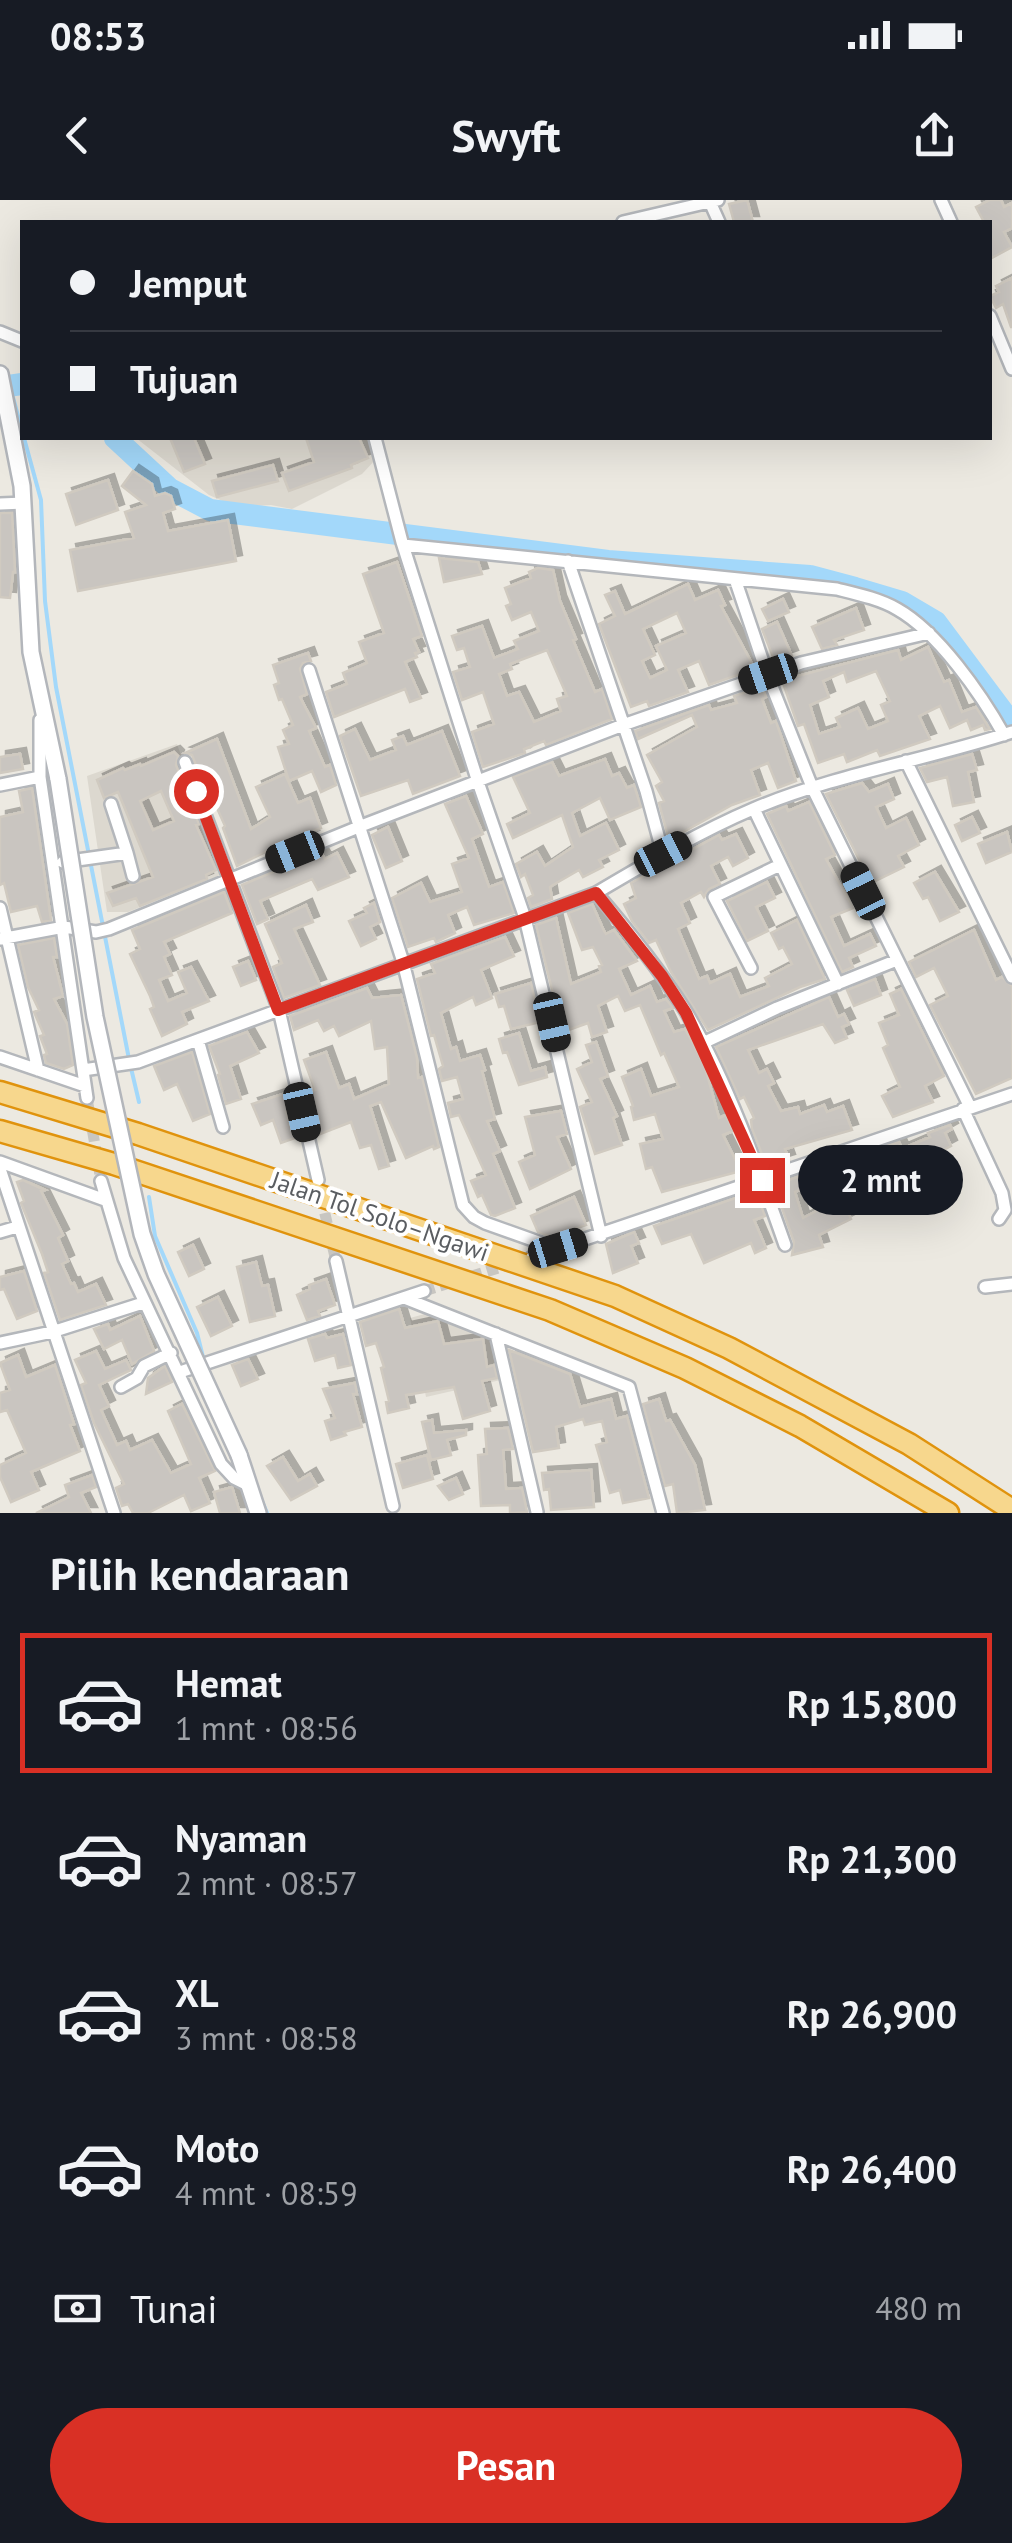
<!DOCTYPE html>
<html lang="id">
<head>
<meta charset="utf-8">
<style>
  body { margin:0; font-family:"PT Sans",sans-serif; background:#242831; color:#f1f3f6; height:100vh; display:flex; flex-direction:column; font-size:38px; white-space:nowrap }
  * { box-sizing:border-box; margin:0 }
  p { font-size:32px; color:#9ea1a6 }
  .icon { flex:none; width:55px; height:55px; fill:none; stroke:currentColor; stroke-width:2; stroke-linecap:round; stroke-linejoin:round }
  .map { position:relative; height:1313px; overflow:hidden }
  .panel { display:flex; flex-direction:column; background:#171b24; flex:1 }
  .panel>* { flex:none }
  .guide { position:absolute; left:20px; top:20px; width:972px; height:220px; border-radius:0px; box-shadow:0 10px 40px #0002; display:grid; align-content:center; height:220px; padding:0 50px; background:#171b24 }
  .end { position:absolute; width:45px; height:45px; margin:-22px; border:12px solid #d93025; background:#fff; box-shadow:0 0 0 5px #fff }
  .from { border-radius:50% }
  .bubble { position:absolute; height:70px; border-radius:35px; background:#171b24; box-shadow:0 10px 40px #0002; font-size:32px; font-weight:700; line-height:70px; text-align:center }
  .car { position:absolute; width:30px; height:60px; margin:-30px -15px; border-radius:12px; box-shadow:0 0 8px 2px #0007; background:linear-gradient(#222 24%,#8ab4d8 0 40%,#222 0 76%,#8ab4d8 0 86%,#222 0) }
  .guide b { display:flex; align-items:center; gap:35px; height:95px; font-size:38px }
  .guide b+b { border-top:2px solid #363941 }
  .guide i { width:25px; height:25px; background:#f1f3f6 }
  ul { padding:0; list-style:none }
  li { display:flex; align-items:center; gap:30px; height:140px; margin:0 20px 15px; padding:0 30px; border:5px solid transparent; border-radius:0px }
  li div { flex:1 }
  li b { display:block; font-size:38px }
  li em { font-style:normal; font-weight:700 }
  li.active { border-color:#d93025 }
  li>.icon { width:90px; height:90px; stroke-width:1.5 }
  h2 { padding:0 50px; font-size:45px; line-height:120px }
  .pay { display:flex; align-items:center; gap:25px; height:110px; padding:0 50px; font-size:38px }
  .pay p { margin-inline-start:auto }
  .button { display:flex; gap:20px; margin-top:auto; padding:20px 50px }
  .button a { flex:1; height:115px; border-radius:60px; background:#d93025; color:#fff; font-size:40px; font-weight:700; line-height:115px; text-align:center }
  .status { display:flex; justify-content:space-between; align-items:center; height:70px; padding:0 50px; background:#171b24; direction:ltr }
  .status svg { height:28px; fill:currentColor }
  header { display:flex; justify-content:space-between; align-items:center; height:130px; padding:0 50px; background:#171b24; font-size:45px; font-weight:700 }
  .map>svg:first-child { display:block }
  .education { fill:#dcd8cf }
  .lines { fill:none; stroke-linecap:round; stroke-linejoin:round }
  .stream { stroke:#a3d8fa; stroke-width:4 }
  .river { stroke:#a3d8fa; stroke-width:22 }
  .building { fill:#c9c5c0; stroke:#d0cac0; stroke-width:2.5; fill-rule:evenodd; filter:url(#shadow) }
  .minor-tunnel { stroke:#c8c6c1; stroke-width:11; stroke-dasharray:11 5.5; stroke-linecap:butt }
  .minor-casing { stroke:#b4b7bb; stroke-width:16 }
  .secondary-casing { stroke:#b3b6bb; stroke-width:20 }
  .motorway-casing { stroke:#e0930d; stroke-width:25 }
  .minor { stroke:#fff; stroke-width:11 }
  .secondary { stroke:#fff; stroke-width:15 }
  .motorway { stroke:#f7d78d; stroke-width:20 }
  .secondary-bridge-casing { stroke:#b3b6bb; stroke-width:20; stroke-linecap:butt }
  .secondary-bridge { stroke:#fff; stroke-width:15 }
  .route { stroke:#d93025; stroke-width:12 }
  .labels { text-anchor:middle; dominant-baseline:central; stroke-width:8; stroke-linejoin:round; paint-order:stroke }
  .street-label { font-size:25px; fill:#5a5d61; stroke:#fff }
</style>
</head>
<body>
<div class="status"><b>08:53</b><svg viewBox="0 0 49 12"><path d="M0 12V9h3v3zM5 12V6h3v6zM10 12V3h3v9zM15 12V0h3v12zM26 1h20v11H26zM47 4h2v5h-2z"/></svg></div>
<header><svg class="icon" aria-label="back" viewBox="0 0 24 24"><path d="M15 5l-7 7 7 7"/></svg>Swyft<svg class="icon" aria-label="share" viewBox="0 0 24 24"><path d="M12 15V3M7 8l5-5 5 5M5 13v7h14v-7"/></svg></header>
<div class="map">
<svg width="1012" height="1313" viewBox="0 0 1012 1313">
  <defs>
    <filter id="shadow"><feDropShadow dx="6" dy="-6" stdDeviation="0" flood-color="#0004"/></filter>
  </defs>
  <rect width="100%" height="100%" fill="#ece9e1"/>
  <path class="education" d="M136 238H371L377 258 362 274 292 309 271 305 236 307 209 295Z
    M177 544 223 674 128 712H107L87 576Z
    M432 1112 494 1136 505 1179 426 1197 410 1118Z"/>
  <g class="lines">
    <path class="stream" d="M10 186 22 231
      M24 238 41 300 45 401 56 487 129 859
      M131 868 139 902
      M149 997 155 1036 197 1133 204 1161
      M259 1294 267 1313"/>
    <path class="river" d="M0 187 22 184
      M115 238 170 289 210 310 608 361 810 376 855 388 902 402 936 422 1012 524"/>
  </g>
  <path class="building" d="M747 0 753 22H734L729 4Z
    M990 0H1001L1004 7 1012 3V28L1004 32 1012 47 990 59V22H984L976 7Z
    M1012 78V127H1011L1003 104 996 108 990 96 999 92 996 86Z
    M170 238H194L205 264 184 272Z
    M306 238H359L368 258 351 265 352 268 289 291 282 273 314 262Z
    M273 265 278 281 217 297 212 281Z
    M133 271 152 284 155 296 165 293 171 296 175 309 163 313 168 331 228 320 236 361 78 391 70 350 134 338 125 312 146 305 122 286Z
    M108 280 118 310 76 325 66 294Z
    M0 313H12L15 372H13L10 398 0 397Z
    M439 358 478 362 482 374 444 382Z
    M397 362 422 436 413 439 419 452 415 453 417 457 405 462 421 498 410 502 405 489 334 517 326 492 347 484 343 473 367 463 359 442 384 433 363 374Z
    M538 368 553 370 560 401 576 439 573 440 595 492 602 489 612 519 546 545 544 541 524 549 525 553 483 567 472 532 494 524 483 492 462 500 453 472 470 467 464 448 457 450 452 436 482 426 494 458 518 449 514 441 539 431 531 412 512 420 506 406 511 404 505 388 531 378 529 372ZM547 450 567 496 557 499 561 511 534 522 519 492 507 496 499 474 512 469 510 464Z
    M688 384 695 400 718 390 725 405 721 406 755 469 709 485 699 461 678 470 688 492 649 506 647 501 631 507 599 424 615 416 605 395 615 391 625 414ZM677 413 686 433 656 446 667 470 650 478 642 461 655 455 643 429Z
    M783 399 789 412 768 421 762 409Z
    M856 408 864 430 834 440 837 445 822 449 812 427Z
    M777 422 792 456 775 462 762 429Z
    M928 447 944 482 949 480 962 512 976 507 990 529 985 530 983 525 971 530 967 520 950 528 940 506 919 516 930 539 880 556 877 550 847 562 844 554 818 563 804 524 798 526 782 480 898 450 901 460ZM876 471 890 501 881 505 888 521 868 529 858 508 836 518 840 527 819 534 810 505 829 497 823 481 844 472 847 482Z
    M308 453 311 461 303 463 300 469 307 494 300 497 316 528 309 531 325 567 330 565 336 585 321 592 312 571 289 581 278 547 289 544 283 530 293 525 282 499 279 500 274 485 279 483 273 465Z
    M762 487 766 497 762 499 771 523 776 521 796 581 778 588 768 563 751 570 760 595 732 605 669 640 659 603 664 601 656 586 662 582 647 555 697 527 692 515 638 539 635 531 709 505 711 510 737 503 734 496Z
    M355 529 370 560 396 550 392 540 403 536 407 545 442 531 460 576 413 594 408 580 361 596 340 536Z
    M217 539 251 629 270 617 256 587 285 574 298 603 310 598 321 628 311 632 313 636 280 645 237 666 223 628 225 626 217 608 213 610 204 586 210 584 202 566 197 568 192 555 185 553Z
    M174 552 178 556 176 565 199 624 196 625 216 670 206 675 207 679 140 706 136 698 113 706 107 693 153 677 118 592 104 598 97 580 123 568 125 570 140 564 141 566ZM161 591 174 621 153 630 140 601Z
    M20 554 23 569 0 573V557Z
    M972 554 977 570 968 572 974 602 953 606 947 577 927 582 920 568Z
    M605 559 612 576 619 573 627 588 634 585 641 607 610 620 600 598 572 613 580 636 606 623 619 650 599 660 603 667 583 677 579 670 553 685 550 687 552 699 531 707 528 698 533 695 525 674 521 677 516 664 537 652 545 666 573 647 562 615 513 638 507 624 530 613 513 577 552 562 559 576Z
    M862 583 869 592 888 584 894 599 876 607 886 628 906 618 919 645 898 656 904 667 871 683 826 594Z
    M32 588 51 720 42 722 37 706 11 712 4 683 0 685V617L23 612 19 591Z
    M466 596 483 634 472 639 489 687 503 682 514 713 474 725 467 707 448 715 455 733 436 742 434 738 408 747 392 698 421 683 430 702 462 692 452 664 469 658 445 604Z
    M809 602 835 655 826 659 853 708 831 717 844 746 870 734 876 746 849 758 853 767 842 772 767 614 786 606 788 611Z
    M972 617 980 633 962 641 955 625Z
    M388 627 402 661 386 668 372 635Z
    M1007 632 1012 652 986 663 978 644Z
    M736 634 748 658 733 666 728 657 711 666 720 684 709 689 704 697 701 692 681 703 690 723 678 729 699 779 707 776 710 783 730 774 740 797 769 786 765 778 792 764 783 747 779 749 771 733 797 720 825 779 800 787 708 830 671 772 656 740 649 743 632 721 624 704 636 698 631 683 719 635 722 640Z
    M321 652 325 659 337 653 349 677 318 690 312 679 260 701 268 719 257 724 242 685Z
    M935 672 959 712 940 721 928 697 923 699 914 683Z
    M767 682 775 698 756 707 768 731 747 741 727 701Z
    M224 692 232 713 164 742 170 754 164 757 172 775 159 780 168 801 187 793 178 772 191 767 209 801 182 812 187 824 162 836 150 809 154 807 150 796 130 754 140 749 132 730Z
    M374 703 380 722 370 727 376 739 361 746 349 721 367 713 364 708Z
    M592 704 604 731 606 734 614 730 637 761 619 769 631 795 650 786 657 802 666 799 673 808 664 811 674 832 685 829 692 841 705 867 719 918 726 915 733 931 723 935 741 971 662 992 652 967 646 969 640 944 663 939 655 914 634 920 631 907 633 906 622 877 641 869 651 896 679 887 664 853 661 855 640 805 625 811 618 796 598 806 607 832 592 837 588 823 566 831 559 818 536 725 556 718 571 784 601 772 599 766 602 765 593 747 582 750 568 713Z
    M306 705 313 722 294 729 320 785 284 798 273 767 282 763 265 724Z
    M974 730 996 780 1002 777 1012 786V878L976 894 930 805 948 796 934 768 916 777 909 762Z
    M505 737 514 756 481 770 492 798 476 805 473 797 441 813 451 849 456 847 460 861 480 855 485 870 482 871 495 919 487 921 500 951 493 954 515 1008 495 1016 491 1015 482 995 478 997 471 981 486 975 459 915 451 917 448 903 463 899 457 877 442 881 439 869 443 866 434 835 431 836 417 779 435 773 431 764Z
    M54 738 57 757H53L63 796 54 799 67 824 73 865 64 869 46 863 44 855 47 854 40 836 44 835 34 812 39 810 28 787 18 745Z
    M248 761 256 780 241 786 233 767Z
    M875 779 881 795 854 806 847 790Z
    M531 783 540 822 511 829 504 806 499 807 495 794Z
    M367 788 372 798 401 795 417 858 418 878 422 877 439 947 434 949 433 946 406 958 381 902 370 906 389 966 379 969 371 945 360 948 351 922 320 934 308 893 315 890 304 860 326 852 339 888 349 884 354 899 389 884 387 847 375 849 371 821 339 836 334 826 324 831 318 820 294 830 290 816Z
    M901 789 944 876 925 886 933 902 893 917 882 896 900 887 883 848 888 845 879 823 899 815 890 794Z
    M829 797 838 817 844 814 849 824 842 827 847 838 835 843 823 824 748 850 759 873 767 869 774 883 768 886 781 911 798 907 800 914 824 905 827 912 843 906 852 930 785 949 789 960 767 967 752 929 751 920 754 918 744 897 740 899 716 847Z
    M247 832 259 853 230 866 241 899 226 904 218 875 220 874 209 846Z
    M519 833 531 871 545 867 547 877 519 885 507 852 503 853 499 839Z
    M596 842 608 876 600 879 617 916 613 918 622 945 595 954 580 907 592 902 577 869 592 862 586 845Z
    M192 852 210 914 193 921 177 884 164 890 154 866Z
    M286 893 292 909 286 912 295 938 281 943 273 920 261 925 252 904Z
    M561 911 567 934 557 937 571 969 530 989 519 962 535 955 525 917Z
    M950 925 952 929 945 933 951 946 927 959 936 988 919 995 913 982 890 992 886 983 845 1000 843 1002 851 1019 819 1035 823 1047 792 1055 794 1042 774 985 899 942 902 949 930 937 928 933ZM814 983 824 1007 803 1018 795 992Z
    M23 980 45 990 41 991 63 1035 58 1038 68 1061 62 1064 71 1084 74 1083 78 1092 96 1084 106 1105 60 1120 44 1073 48 1072 42 1054 21 1003 24 1001 17 982Z
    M756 991 765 1016 754 1020 766 1048 755 1053 751 1043 704 1063 691 1034 662 1044 654 1026Z
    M574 997 586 1025 552 1037 538 1032 531 1016Z
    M634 1032 639 1043 631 1046 638 1063 613 1073 606 1044Z
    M193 1045 204 1069 189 1076 178 1052Z
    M256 1062 262 1086 268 1085 275 1116 250 1122 237 1067Z
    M24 1071 37 1111 17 1119 4 1089 0 1090V1077Z
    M326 1079 335 1105 318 1111 320 1116 307 1120 297 1095 310 1089 309 1085Z
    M218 1097 232 1126 211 1136 197 1107Z
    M399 1109 405 1128 438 1121 444 1144 483 1139 487 1167 494 1165 497 1178 482 1181 490 1211 463 1219 454 1187 406 1195 409 1208 388 1213 386 1202 389 1201 381 1168 384 1167 376 1143 366 1146 360 1122Z
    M140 1116 154 1151 132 1164 122 1140 104 1149 94 1129 108 1124 110 1130Z
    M325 1134 327 1138 343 1134 351 1165 338 1168 335 1155 315 1161 308 1139Z
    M509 1150 570 1174 580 1207 611 1199 616 1219 627 1216 649 1298 623 1303 620 1290 610 1293 596 1245 607 1242 602 1221 585 1225 583 1219 556 1227 559 1248 533 1252Z
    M96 1151 105 1169 126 1160 131 1170 99 1185 109 1206 101 1210 117 1245 126 1241 130 1250 152 1240 171 1273 191 1264 168 1211 182 1204 215 1271 199 1278 210 1303 191 1311 184 1295 148 1313H133L128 1304 122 1306 116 1288 124 1284 94 1223 81 1185 86 1183 75 1160Z
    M18 1155 26 1177 55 1165 74 1224 70 1225 80 1251 31 1272 39 1290 11 1302 0 1277V1265L26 1253 7 1210 0 1212V1193L10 1190 0 1163Z
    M248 1159 258 1179 241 1186 232 1165Z
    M165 1166 172 1182 146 1194 148 1178Z
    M355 1183 357 1194H353L362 1227 344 1232 346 1235 331 1240 325 1221 335 1218 323 1189Z
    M659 1199 666 1221 670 1220 695 1265 705 1310 677 1313 673 1284 665 1286 643 1204Z
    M432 1220 434 1233 466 1230V1235L447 1240 451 1255 431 1260 422 1222Z
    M508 1228 513 1249 503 1250 506 1289 522 1288 527 1312 510 1313V1305L481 1306 478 1255 487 1254 485 1229Z
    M427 1255 433 1279 403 1288 396 1264Z
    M283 1257 298 1281 310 1274 317 1286 291 1300 267 1266Z
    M591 1270 594 1307 551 1310 549 1289 544 1290 542 1273Z
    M92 1275 96 1287 81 1293 91 1313H36L69 1297 65 1285Z
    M456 1278 463 1294 449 1300 438 1286Z
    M232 1287 240 1313H220L214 1292Z"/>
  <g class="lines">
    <path class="minor-tunnel" d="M87 898 101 981
      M321 997 336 1061
      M424 1091 511 1064"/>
    <g class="minor-casing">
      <path id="minor" d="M941 0 951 22
        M710 2 719 22
        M623 22 718 0
        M990 116 1012 169
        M0 132 22 141
        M375 238 402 342 478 582 525 718 601 1036
        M0 304 24 303
        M403 345 837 389C857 394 880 399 897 409 938 432 981 494 1004 535
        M568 361 646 591 663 654
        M735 379 767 474 812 587 970 907
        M309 470 403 762 463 1005 474 1017 485 1023 558 1049
        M40 520V577L87 898
        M906 561 1012 777
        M185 562 279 810 318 980
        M0 585 40 577
        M754 609 838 784
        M127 653 133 676
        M63 662 127 653 111 604
        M596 693C628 730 659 769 685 810 726 877 759 971 785 1045
        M0 708 38 870
        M0 739 64 727 96 732 109 729 361 626 623 525 801 463 929 433
        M751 768 714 697 780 665
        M198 840 223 927
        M703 843 777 808 897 760
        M0 857 85 886
        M83 870 138 862 596 693C647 663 699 632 753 609 836 574 927 560 1012 532
        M963 909 1002 993 1005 1010 999 1019
        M0 962 105 1000
        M0 969 114 1313
        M101 981 124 1058 221 1264 234 1278 250 1286
        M0 1032 17 1027
        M532 1057 1012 894
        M336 1061 393 1306
        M985 1087 1012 1084
        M404 1098 629 1187 663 1313
        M496 1134 537 1312
        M0 1143 52 1132 143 1103
        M180 1172 424 1091
        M121 1187 137 1178 144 1166 171 1153"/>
    </g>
    <g class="secondary-casing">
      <path id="secondary" d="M0 174 22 286 31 452 58 579
        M239 1255 258 1313"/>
    </g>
    <g class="motorway-casing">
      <path id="motorway" d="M0 892 138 934 615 1096 729 1148 909 1244 1012 1310
        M0 931 114 964 550 1110 685 1168 800 1226 948 1313"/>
    </g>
    <use href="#minor" class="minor"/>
    <use href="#secondary" class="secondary"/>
    <use href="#motorway" class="motorway"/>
    <g class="secondary-bridge-casing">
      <path id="secondary-bridge" d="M58 579 95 817 142 1034 156 1074 239 1255"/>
    </g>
    <use href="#secondary-bridge" class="secondary-bridge"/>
  </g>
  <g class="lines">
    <path class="route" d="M196 591 278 810 596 693 662 776 686 813 762 980"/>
  </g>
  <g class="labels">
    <g class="street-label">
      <text transform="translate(380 1016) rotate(19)">Jalan Tol Solo–Ngawi</text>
    </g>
  </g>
</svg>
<i class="end from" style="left:196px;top:591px"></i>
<i class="end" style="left:762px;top:980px"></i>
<div class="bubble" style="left:798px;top:945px;width:165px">2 mnt</div>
<i class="car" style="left:768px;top:474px;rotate:251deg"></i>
<i class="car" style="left:295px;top:652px;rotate:248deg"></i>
<i class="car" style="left:663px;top:654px;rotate:63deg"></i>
<i class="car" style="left:863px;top:691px;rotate:334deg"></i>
<i class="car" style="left:552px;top:822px;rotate:167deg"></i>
<i class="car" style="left:302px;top:912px;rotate:167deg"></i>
<i class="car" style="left:558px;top:1048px;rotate:73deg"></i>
<div class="guide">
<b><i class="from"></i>Jemput</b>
<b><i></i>Tujuan</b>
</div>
</div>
<section class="panel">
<h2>Pilih kendaraan</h2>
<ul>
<li class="active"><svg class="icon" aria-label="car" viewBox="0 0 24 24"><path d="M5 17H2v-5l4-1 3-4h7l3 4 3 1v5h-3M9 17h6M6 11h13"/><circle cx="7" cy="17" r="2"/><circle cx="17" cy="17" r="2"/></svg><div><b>Hemat</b><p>1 mnt · 08:56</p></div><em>Rp 15,800</em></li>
<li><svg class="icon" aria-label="car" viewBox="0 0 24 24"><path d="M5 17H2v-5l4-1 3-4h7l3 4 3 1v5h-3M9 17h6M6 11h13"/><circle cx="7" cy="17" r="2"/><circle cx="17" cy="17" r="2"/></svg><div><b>Nyaman</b><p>2 mnt · 08:57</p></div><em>Rp 21,300</em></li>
<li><svg class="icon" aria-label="car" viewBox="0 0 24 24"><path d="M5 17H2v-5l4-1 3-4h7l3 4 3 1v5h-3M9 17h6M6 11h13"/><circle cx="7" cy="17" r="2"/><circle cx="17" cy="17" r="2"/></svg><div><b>XL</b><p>3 mnt · 08:58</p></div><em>Rp 26,900</em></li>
<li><svg class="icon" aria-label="car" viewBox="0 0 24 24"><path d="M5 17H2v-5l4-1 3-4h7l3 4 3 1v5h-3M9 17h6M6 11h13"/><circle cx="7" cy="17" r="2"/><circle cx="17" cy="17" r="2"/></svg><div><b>Moto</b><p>4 mnt · 08:59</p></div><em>Rp 26,400</em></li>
</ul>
<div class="pay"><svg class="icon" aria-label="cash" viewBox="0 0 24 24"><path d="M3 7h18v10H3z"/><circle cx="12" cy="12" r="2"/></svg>Tunai<p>480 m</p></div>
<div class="button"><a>Pesan</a></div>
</section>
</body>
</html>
